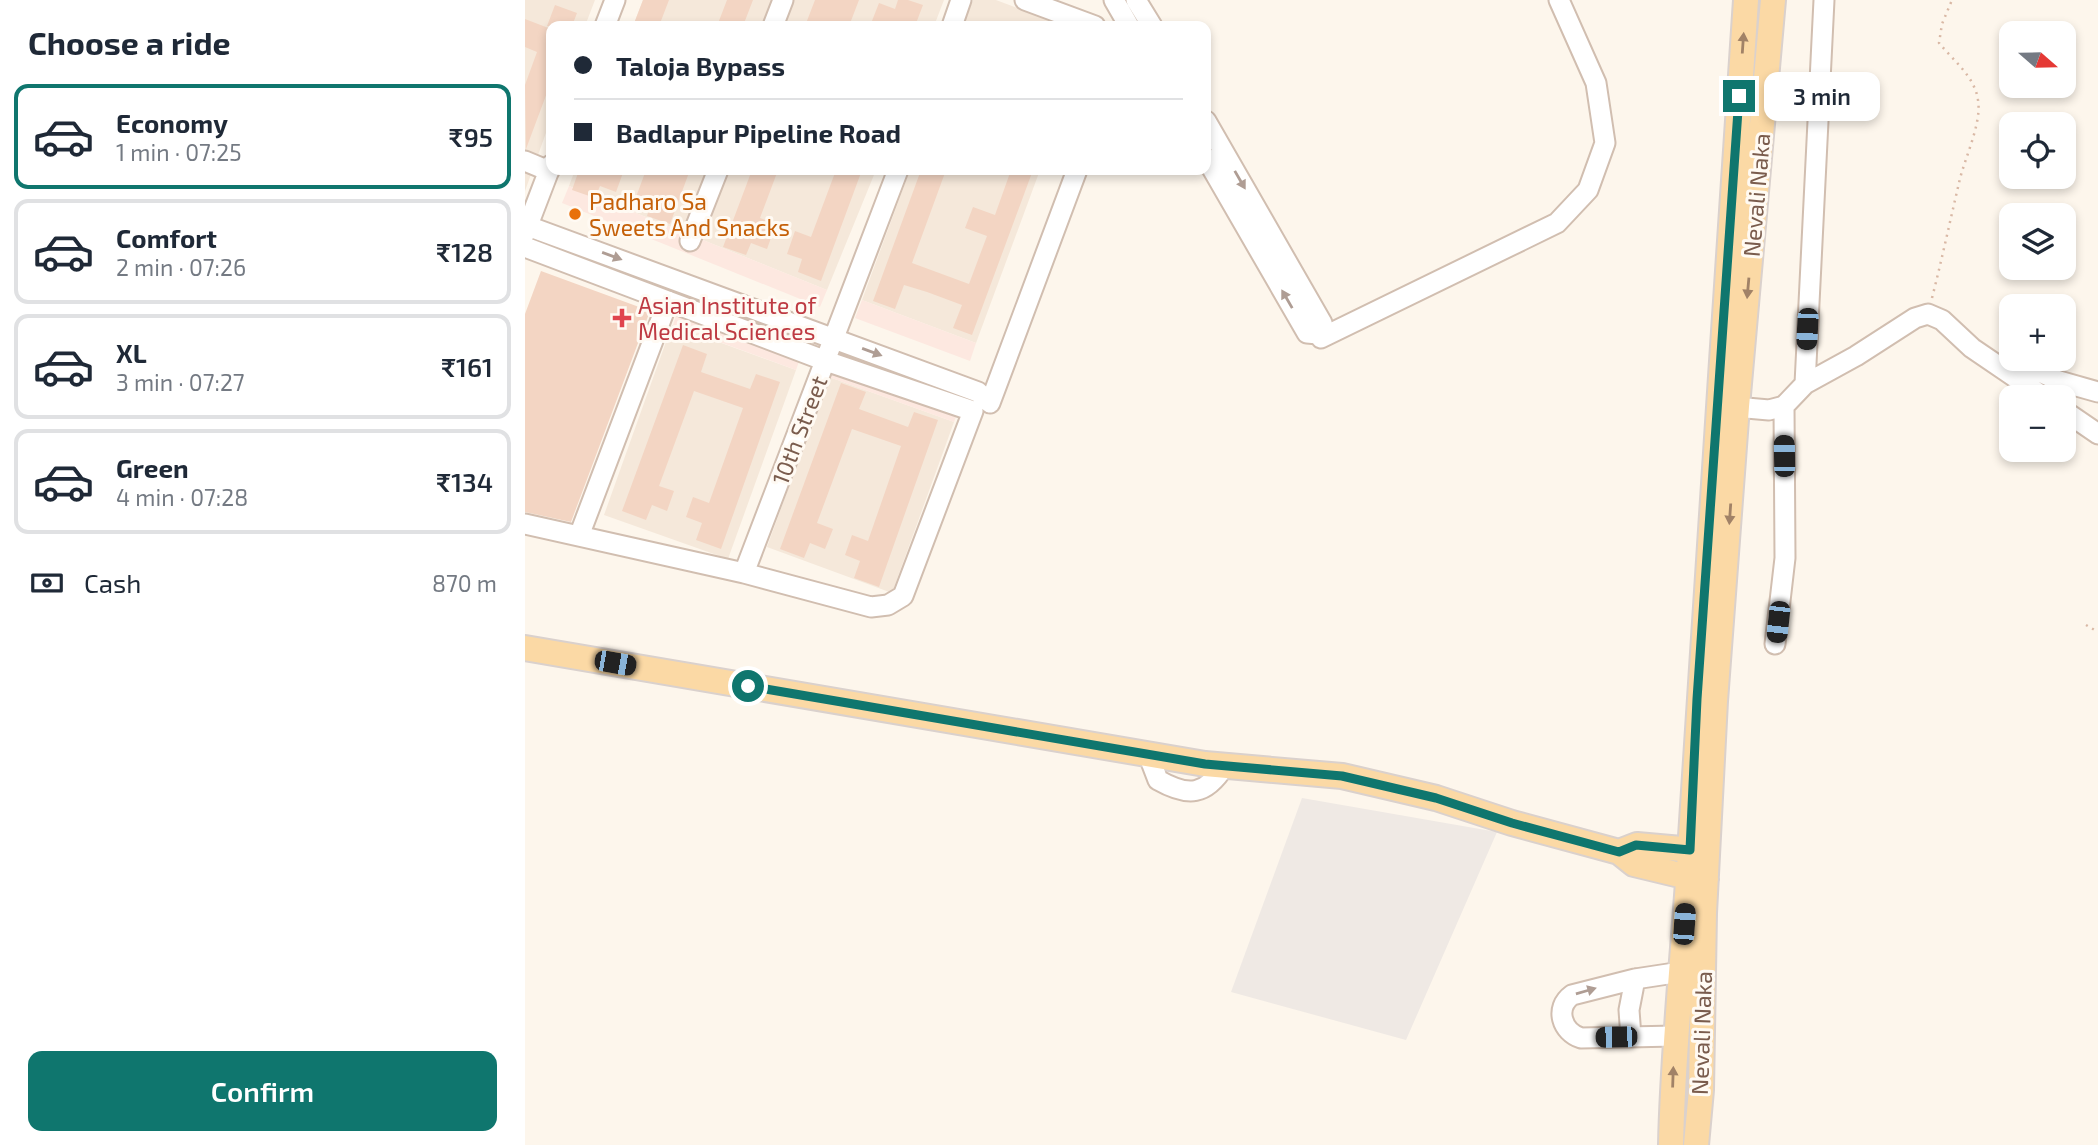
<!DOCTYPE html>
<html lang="en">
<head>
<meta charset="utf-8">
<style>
  body { margin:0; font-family:"Exo 2",sans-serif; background:#f2f2f3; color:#1f2937; height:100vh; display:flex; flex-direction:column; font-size:26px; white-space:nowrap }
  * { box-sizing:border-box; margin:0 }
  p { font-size:23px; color:#747a83 }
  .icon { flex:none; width:38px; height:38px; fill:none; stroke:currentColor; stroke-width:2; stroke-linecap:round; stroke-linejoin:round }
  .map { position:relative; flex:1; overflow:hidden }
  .side { display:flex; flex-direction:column; background:#fff; width:525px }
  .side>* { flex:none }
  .hud { position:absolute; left:21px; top:21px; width:665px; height:154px; border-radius:14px; box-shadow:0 4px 10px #0003; display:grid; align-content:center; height:154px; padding:0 28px; background:#fff }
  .needle { width:46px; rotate:110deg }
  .controls { position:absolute; left:1474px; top:21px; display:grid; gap:14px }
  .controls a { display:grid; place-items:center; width:77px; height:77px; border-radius:14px; background:#fff; box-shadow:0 4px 10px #0003; font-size:35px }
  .end { position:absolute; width:32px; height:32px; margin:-16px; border:9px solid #0f766e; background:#fff; box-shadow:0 0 0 4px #fff }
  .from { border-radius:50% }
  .bubble { position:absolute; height:49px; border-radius:14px; background:#fff; box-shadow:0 4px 10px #0003; font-size:23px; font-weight:600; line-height:49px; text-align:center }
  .car { position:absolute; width:21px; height:42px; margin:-21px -10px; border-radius:9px; box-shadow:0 0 5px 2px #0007; background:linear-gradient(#222 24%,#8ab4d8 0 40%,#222 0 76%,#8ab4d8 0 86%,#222 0) }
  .hud b { display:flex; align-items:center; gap:24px; height:66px; font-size:26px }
  .hud b+b { border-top:2px solid #e0e1e3 }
  .hud i { width:18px; height:18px; background:#1f2937 }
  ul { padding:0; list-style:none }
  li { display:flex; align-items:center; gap:21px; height:105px; margin:0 14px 10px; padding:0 14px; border:4px solid #e0e1e3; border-radius:14px }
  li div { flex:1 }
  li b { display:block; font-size:26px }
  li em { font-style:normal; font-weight:600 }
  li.selected { border-color:#0f766e }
  li>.icon { width:63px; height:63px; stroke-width:1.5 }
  h2 { padding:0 28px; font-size:32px; line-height:84px }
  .pay { display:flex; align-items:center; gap:18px; height:77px; padding:0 28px; font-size:26px }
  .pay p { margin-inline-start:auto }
  .action { display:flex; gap:14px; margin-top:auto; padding:14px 28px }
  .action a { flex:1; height:80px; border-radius:14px; background:#0f766e; color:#fff; font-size:28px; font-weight:600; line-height:80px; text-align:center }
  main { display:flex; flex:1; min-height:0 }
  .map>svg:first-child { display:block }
  .residential { fill:#f5e8da }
  .commercial { fill:#fde8e0 }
  .industrial { fill:#efe9e4 }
  .building { fill:#f3d5c3 }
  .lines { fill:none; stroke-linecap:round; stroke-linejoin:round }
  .minor-casing { stroke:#d1beb0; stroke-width:23 }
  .major-casing { stroke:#dad1cd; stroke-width:28 }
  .path { stroke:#d9b8a5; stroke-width:2.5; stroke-dasharray:2 5; stroke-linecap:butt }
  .minor { stroke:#fff; stroke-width:19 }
  .major { stroke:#fbd9a5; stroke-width:24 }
  .oneway { fill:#a18267 }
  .oneway2 { fill:#af9d94 }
  .route { stroke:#0f766e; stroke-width:9 }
  .food-dot { fill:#e8710a; stroke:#fffaf3; stroke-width:2.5 }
  .health-dot { fill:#e0444e; stroke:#fffaf3; stroke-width:2.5 }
  .labels { text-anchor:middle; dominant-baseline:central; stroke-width:6; stroke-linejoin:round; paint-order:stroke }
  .street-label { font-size:23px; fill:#7a5c4d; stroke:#fffaf3 }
  .food-label { font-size:23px; fill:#c56008; stroke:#fffaf3; text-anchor:start }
  .health-label { font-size:23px; fill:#be3a42; stroke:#fffaf3; text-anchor:start }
</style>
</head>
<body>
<main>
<section class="side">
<h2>Choose a ride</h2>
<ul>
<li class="selected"><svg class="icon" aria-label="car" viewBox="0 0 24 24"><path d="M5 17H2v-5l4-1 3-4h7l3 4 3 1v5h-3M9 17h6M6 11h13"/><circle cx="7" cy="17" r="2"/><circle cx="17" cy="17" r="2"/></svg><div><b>Economy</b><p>1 min · 07:25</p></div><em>₹95</em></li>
<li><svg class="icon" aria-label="car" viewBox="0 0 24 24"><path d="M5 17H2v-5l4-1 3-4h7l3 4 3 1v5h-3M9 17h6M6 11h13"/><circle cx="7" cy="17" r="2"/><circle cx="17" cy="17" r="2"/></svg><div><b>Comfort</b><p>2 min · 07:26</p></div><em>₹128</em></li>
<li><svg class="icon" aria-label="car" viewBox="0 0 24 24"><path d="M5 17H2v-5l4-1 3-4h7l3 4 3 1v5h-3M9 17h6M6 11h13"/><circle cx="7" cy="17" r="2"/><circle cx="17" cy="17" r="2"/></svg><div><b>XL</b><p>3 min · 07:27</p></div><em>₹161</em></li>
<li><svg class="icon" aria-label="car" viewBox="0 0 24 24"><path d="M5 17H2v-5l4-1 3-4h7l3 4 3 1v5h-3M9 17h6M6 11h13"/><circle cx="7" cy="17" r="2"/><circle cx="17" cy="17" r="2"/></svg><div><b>Green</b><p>4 min · 07:28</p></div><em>₹134</em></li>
</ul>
<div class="pay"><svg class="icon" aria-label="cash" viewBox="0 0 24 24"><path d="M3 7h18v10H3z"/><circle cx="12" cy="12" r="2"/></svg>Cash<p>870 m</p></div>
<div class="action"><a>Confirm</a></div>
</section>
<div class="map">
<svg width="1573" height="1145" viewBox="0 0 1573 1145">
  <rect width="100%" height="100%" fill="#fdf6ec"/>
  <path class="residential" d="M0 0H70L60 26H26V119L0 191Z
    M118 0H419L409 26H108Z
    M448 0H471L541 26H438Z
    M50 170H351L302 290 44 186Z
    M385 170H515L451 343 337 300Z
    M147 325 271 370 203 559 79 515Z
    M304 377 429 422 367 593 242 547Z"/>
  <path class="commercial" d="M44 186 302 290 295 307 37 203Z
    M156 300 280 345 271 370 148 325Z
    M337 300 451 343 445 361 330 318Z
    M311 358 436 404 429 422 304 377Z"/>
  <path class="industrial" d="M777 798 972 832 881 1040 706 992Z"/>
  <path class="building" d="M118 0H144L134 26H108Z
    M202 0H228L218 26H192Z
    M290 0H334L324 26H280Z
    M373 0H383L398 5 390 26H345L354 3 370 9Z
    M30 5 52 13 47 26H22Z
    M0 19 26 29V82L1 149 0 85 12 52 0 47Z
    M54 170H99L91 192 75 186 70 198 47 190Z
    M121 170H165L145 224 122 216 126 203 111 197Z
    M227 170H253L235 218 251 224 242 249 226 243 221 255 198 247Z
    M311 170H337L296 281 273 272 277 259 262 254 270 231 286 237Z
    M396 170H421L387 263 444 284 462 236 440 228 448 207 470 215 486 170H508L447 335 428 328 437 305 402 292 379 285 370 309 348 301Z
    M16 271 125 311 46 522 0 512V314Z
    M158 345 182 354 176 372 225 389 231 374 255 382 196 549 171 540 177 523 161 517 168 497 184 503 218 408 169 391 134 486 149 491 142 511 127 505 121 520 97 511Z
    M316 383 341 392 334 409 383 427 389 412 413 420 354 587 329 578 335 561 320 555 327 535 343 541 376 446 327 429 292 523 308 529 300 549 285 543 279 558 255 549Z"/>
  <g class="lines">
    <g class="minor-casing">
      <path id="minor" d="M500 0 570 26
        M589 0 604 26
        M611 0 627 26
        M80 26 90 0
        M248 26 258 0
        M427 26 436 0
        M681 121 797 323 793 334 782 333 681 158
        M0 161 24 171
        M0 225 453 392 465 403
        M0 233 26 165
        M165 241 193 170
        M0 247 301 361 448 411
        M793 334 796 338 1032 223 1063 190 1080 143 1071 83 1034 0
        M1487 359 1534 381 1573 392
        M1280 384 1299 0
        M465 403 552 170
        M1199 406 1244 410 1259 406 1280 384 1331 356 1390 318 1403 314 1417 320 1447 348 1519 397
        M1538 410 1573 434
        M0 524 219 573 346 607 363 605 378 596 448 411
        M54 536 143 301
        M219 573 373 170
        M1250 644 1260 558 1259 406
        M623 754 633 780C663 797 681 796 700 765
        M1150 1036 1056 1038C1037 1032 1029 1008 1047 995L1110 979 1156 972
        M1106 1037 1104 1010 1110 979"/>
    </g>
    <g class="major-casing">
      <path id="major" d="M0 648 680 764 817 776 911 798 987 823 1094 852 1109 864 1163 877 1181 879
        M1094 852 1112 845 1179 851
        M1146 1145C1148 1047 1159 950 1165 852 1182 568 1203 284 1221 0
        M1171 1145 1176 1090 1179 913 1190 701 1212 406 1248 0"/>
    </g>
    <path class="path" d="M1407 298C1417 259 1425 221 1434 183 1439 159 1457 124 1453 100 1450 77 1428 60 1414 43L1417 24 1427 0
      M1561 625 1573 632"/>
    <use href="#minor" class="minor"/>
    <use href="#major" class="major"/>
  </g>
  <defs><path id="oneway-solid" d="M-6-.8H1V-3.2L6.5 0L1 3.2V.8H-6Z" transform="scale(1.75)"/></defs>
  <g class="oneway">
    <use href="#oneway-solid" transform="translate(1218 43) rotate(-86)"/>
    <use href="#oneway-solid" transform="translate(1223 288) rotate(95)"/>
    <use href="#oneway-solid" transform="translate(1205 514) rotate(94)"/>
    <use href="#oneway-solid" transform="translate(1148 1077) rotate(-88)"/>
  </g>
  <g class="oneway2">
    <use href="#oneway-solid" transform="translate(715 180) rotate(60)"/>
    <use href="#oneway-solid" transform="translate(87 256) rotate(20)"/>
    <use href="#oneway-solid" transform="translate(762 299) rotate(-120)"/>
    <use href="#oneway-solid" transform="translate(347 352) rotate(20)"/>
    <use href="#oneway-solid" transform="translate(1061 991) rotate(-16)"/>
  </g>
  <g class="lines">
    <path class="route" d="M223 686 680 764 817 776 911 798 987 823 1094 852 1111 845 1165 850 1172 699 1214 96"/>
  </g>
  <circle class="food-dot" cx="50" cy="214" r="7"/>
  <path class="health-dot" d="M93.5 307.5h7v7h7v7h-7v7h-7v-7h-7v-7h7z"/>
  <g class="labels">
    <g class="street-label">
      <text transform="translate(1231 195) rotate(-85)">Nevali Naka</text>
      <text transform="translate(274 430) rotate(-69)">10th Street</text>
      <text transform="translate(1176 1033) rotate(-88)">Nevali Naka</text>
    </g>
    <g class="food-label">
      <text x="64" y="201">Padharo Sa<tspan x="64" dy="26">Sweets And Snacks</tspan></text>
    </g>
    <g class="health-label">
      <text x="113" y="305">Asian Institute of<tspan x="113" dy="26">Medical Sciences</tspan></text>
    </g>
  </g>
</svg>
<div class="controls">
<a><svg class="needle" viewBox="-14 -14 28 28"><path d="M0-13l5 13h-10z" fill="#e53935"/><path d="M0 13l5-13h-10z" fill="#747a83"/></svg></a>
<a><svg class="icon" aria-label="locate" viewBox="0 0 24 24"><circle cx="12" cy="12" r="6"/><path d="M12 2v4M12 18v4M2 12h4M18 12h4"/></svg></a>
<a><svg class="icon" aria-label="layers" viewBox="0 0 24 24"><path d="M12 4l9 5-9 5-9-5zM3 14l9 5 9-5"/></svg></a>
<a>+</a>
<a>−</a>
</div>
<i class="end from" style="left:223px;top:686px"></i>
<i class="end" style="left:1214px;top:96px"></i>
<div class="bubble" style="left:1239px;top:72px;width:116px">3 min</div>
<i class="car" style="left:1282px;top:329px;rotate:183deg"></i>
<i class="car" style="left:1259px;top:456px;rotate:359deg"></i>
<i class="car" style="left:1253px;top:622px;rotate:186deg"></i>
<i class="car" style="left:90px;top:663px;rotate:100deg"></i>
<i class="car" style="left:1159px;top:924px;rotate:4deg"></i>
<i class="car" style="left:1091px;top:1037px;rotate:269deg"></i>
<div class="hud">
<b><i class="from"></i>Taloja Bypass</b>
<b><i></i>Badlapur Pipeline Road</b>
</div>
</div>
</main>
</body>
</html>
